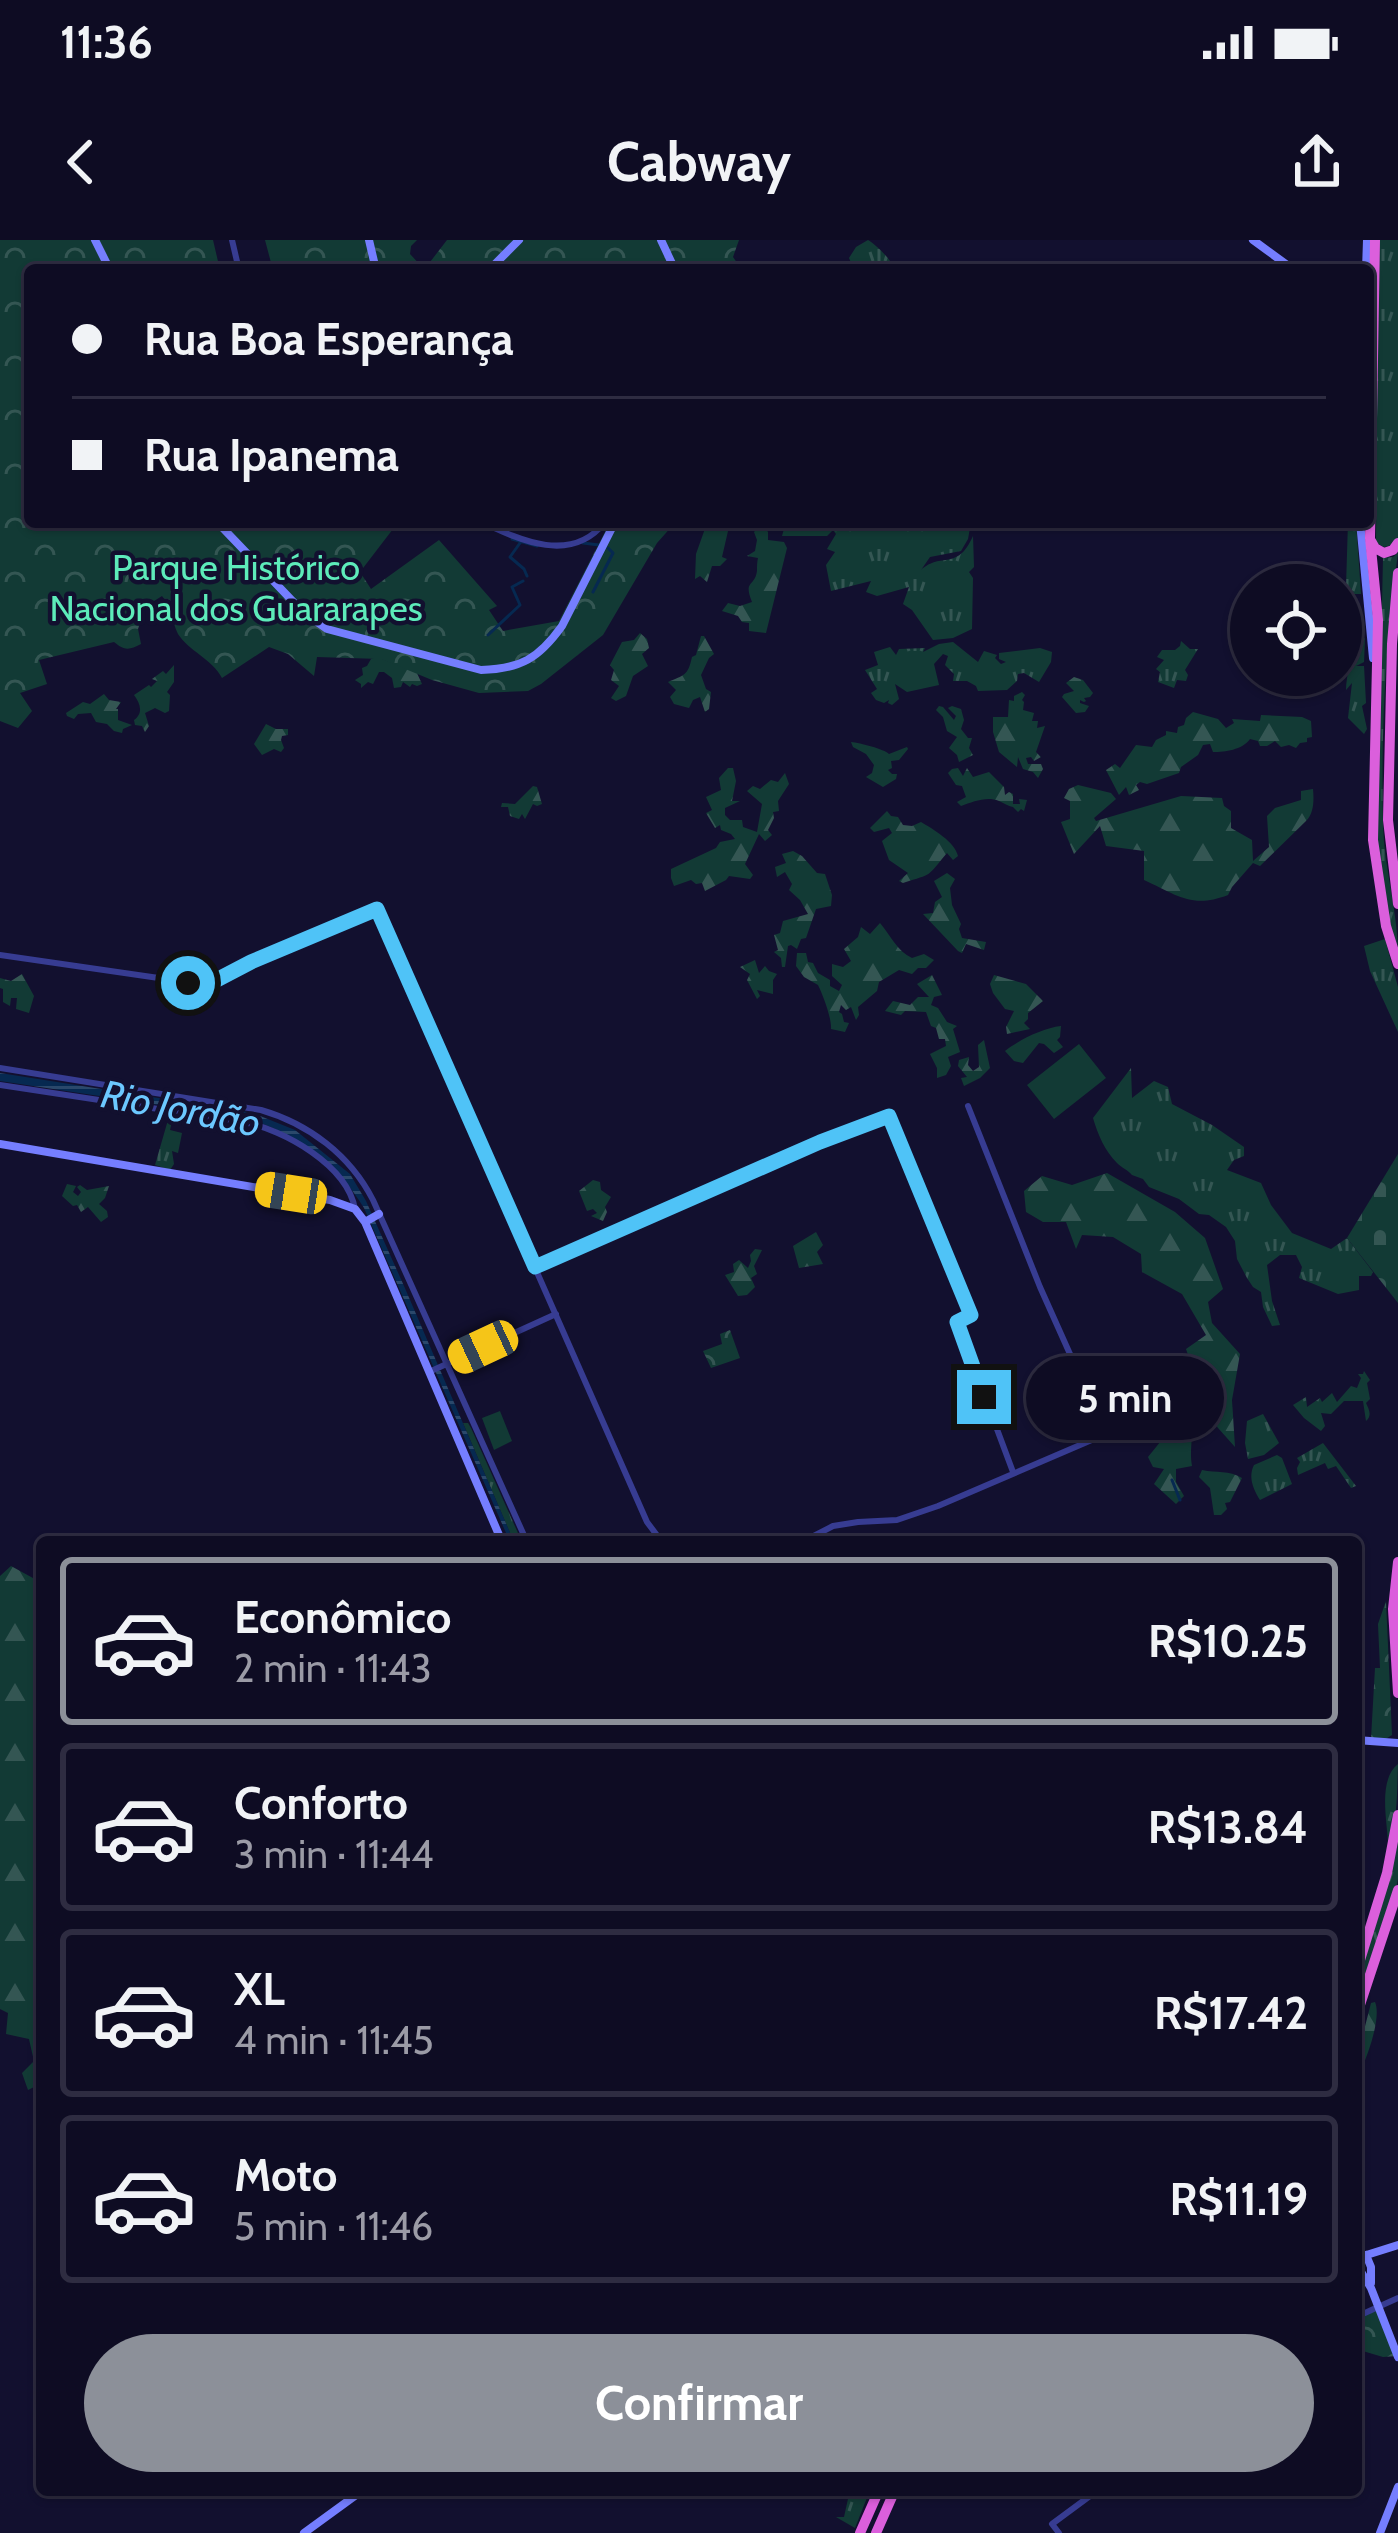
<!DOCTYPE html>
<html lang="pt">
<head>
<meta charset="utf-8">
<style>
  body { margin:0; font-family:Cabin,sans-serif; background:#1c1a30; color:#f1f3f6; height:100vh; display:flex; flex-direction:column; font-size:45px; white-space:nowrap }
  * { box-sizing:border-box; margin:0 }
  p { font-size:39px; color:#9b9ba6 }
  .icon { flex:none; width:66px; height:66px; fill:none; stroke:currentColor; stroke-width:2; stroke-linecap:round; stroke-linejoin:round }
  .map { position:relative; flex:1; overflow:hidden }
  .drawer { position:absolute; left:36px; top:1296px; width:1326px; height:960px; display:flex; flex-direction:column; background:#0e0c23; border-radius:12px; box-shadow:0 3px 9px #0004,0 0 0 3px #2e2c41 }
  .drawer>* { flex:none }
  .guide { position:absolute; left:24px; top:24px; width:1350px; height:264px; border-radius:12px; box-shadow:0 3px 9px #0004,0 0 0 3px #2e2c41; display:grid; align-content:center; height:264px; padding:0 48px; background:#0e0c23 }
  .tools { position:absolute; left:1230px; top:324px; display:grid; gap:24px }
  .tools a { display:grid; place-items:center; width:132px; height:132px; border-radius:50%; background:#0e0c23; box-shadow:0 3px 9px #0004,0 0 0 3px #2e2c41; font-size:60px }
  .end { position:absolute; width:54px; height:54px; margin:-27px; border:15px solid #4fc3f7; background:#111; box-shadow:0 0 0 6px #111 }
  .from { border-radius:50% }
  .bubble { position:absolute; height:84px; border-radius:42px; background:#0e0c23; box-shadow:0 3px 9px #0004,0 0 0 3px #2e2c41; font-size:39px; font-weight:800; line-height:84px; text-align:center }
  .car { position:absolute; width:36px; height:72px; margin:-36px -18px; border-radius:15px; box-shadow:0 0 9px 3px #0007; background:linear-gradient(#f5c518 24%,#345 0 40%,#f5c518 0 76%,#345 0 86%,#f5c518 0) }
  .guide b { display:flex; align-items:center; gap:42px; height:114px; font-size:45px }
  .guide b+b { border-top:3px solid #2e2c41 }
  .guide i { width:30px; height:30px; background:#f1f3f6 }
  ul { padding:21px 0 0; list-style:none }
  li { display:flex; align-items:center; gap:36px; height:168px; margin:0 24px 18px; padding:0 24px; border:6px solid #2e2c41; border-radius:12px }
  li div { flex:1 }
  li b { display:block; font-size:45px }
  li em { font-style:normal; font-weight:800 }
  li.active { border-color:#8c9099 }
  li>.icon { width:108px; height:108px; stroke-width:1.5 }
  .primary-button { display:flex; gap:24px; margin-top:auto; padding:24px 48px }
  .primary-button a { flex:1; height:138px; border-radius:72px; background:#8c9099; color:#fff; font-size:48px; font-weight:800; line-height:138px; text-align:center }
  .status { display:flex; justify-content:space-between; align-items:center; height:84px; padding:0 60px; background:#0e0c23; direction:ltr }
  .status svg { height:33px; fill:currentColor }
  header { display:flex; justify-content:space-between; align-items:center; height:156px; padding:0 48px; background:#0e0c23; font-size:54px; font-weight:800 }
  .map>svg:first-child { display:block }
  .grass { fill:url(#grass-tufts) }
  .forest { fill:url(#forest-firs) }
  .cemetery { fill:url(#cemetery-stones) }
  .park { fill:url(#park-crowns) }
  .pitch { fill:#123a35 }
  .water { fill:url(#water-rules) }
  .lines { fill:none; stroke-linecap:round; stroke-linejoin:round }
  .stream { stroke:#062951; stroke-width:3 }
  .tertiary { stroke:#373c92; stroke-width:6 }
  .secondary { stroke:#757eff; stroke-width:8 }
  .trunk { stroke:#db5fdc; stroke-width:10 }
  .route { stroke:#4fc3f7; stroke-width:15 }
  .labels { text-anchor:middle; dominant-baseline:central; stroke-width:9; stroke-linejoin:round; paint-order:stroke }
  .park-label { font-size:36px; fill:#5debba; stroke:#12102f }
  .water-label { font-size:39px; font-style:italic; fill:#6cc8ff; stroke:#12102f }
</style>
</head>
<body>
<div class="status"><b>11:36</b><svg viewBox="0 0 49 12"><path d="M0 12V9h3v3zM5 12V6h3v6zM10 12V3h3v9zM15 12V0h3v12zM26 1h20v11H26zM47 4h2v5h-2z"/></svg></div>
<header><svg class="icon" aria-label="back" viewBox="0 0 24 24"><path d="M15 5l-7 7 7 7"/></svg>Cabway<svg class="icon" aria-label="share" viewBox="0 0 24 24"><path d="M12 15V3M7 8l5-5 5 5M5 13v7h14v-7"/></svg></header>
<div class="map">
<svg width="1398" height="2293" viewBox="0 0 1398 2293">
  <defs>
    <pattern id="grass-tufts" width="24" height="20" patternUnits="userSpaceOnUse" patternTransform="scale(3)"><rect width="24" height="20" fill="#123a35"/><path d="M3 7l-1-3M5 7V3M7 7l1-3M15 17l-1-3M17 17v-4M19 17l1-3" fill="none" stroke="#345653"/></pattern>
    <pattern id="forest-firs" width="22" height="20" patternUnits="userSpaceOnUse" patternTransform="scale(3)"><rect width="22" height="20" fill="#123a35"/><path d="M5 1l3.5 6h-7zM16 11l3.5 6h-7z" fill="#345653"/></pattern>
    <pattern id="cemetery-stones" width="16" height="16" patternUnits="userSpaceOnUse" patternTransform="scale(3)"><rect width="16" height="16" fill="#123a35"/><path d="M2 7V4a2 2 0 0 1 4 0v3zM10 15v-3a2 2 0 0 1 4 0v3z" fill="#345653"/></pattern>
    <pattern id="park-crowns" width="20" height="18" patternUnits="userSpaceOnUse" patternTransform="scale(3)"><rect width="20" height="18" fill="#123a35"/><path d="M2 6a3 3 0 1 1 6 0M12 15a3 3 0 1 1 6 0" fill="none" stroke="#345653"/></pattern>
    <pattern id="water-rules" width="6" height="5" patternUnits="userSpaceOnUse" patternTransform="scale(3)"><rect width="6" height="5" fill="#062951"/><path d="M0 2.5h6" fill="none" stroke="#2a486b"/></pattern>
  </defs>
  <rect width="100%" height="100%" fill="#12102f"/>
  <path class="grass" d="M868 0C876 5 885 14 890 21L887 27 882 26 879 30C867 30 854 32 849 18L856 7Z
    M1378 0H1398V298L1392 305 1384 307 1376 303Z
    M786 282 798 284 800 282H971L968 299 961 311 930 317 921 330C942 311 957 332 973 296L974 327 969 332 973 338 972 389 953 398 933 400 912 370 903 364 909 347 877 356 866 352 871 341 831 351 826 325 835 312 827 309 836 294 833 290 827 296H782Z
    M1348 282H1356L1361 354H1350L1346 347Z
    M1398 313C1385 402 1381 494 1383 585 1384 629 1398 671 1398 715L1386 671 1377 595 1383 318 1393 317Z
    M1365 398 1364 422 1356 426H1364L1366 463 1362 466 1367 489 1364 494 1348 478 1352 443 1346 450C1346 435 1353 424 1341 413V399L1350 405Z
    M1181 401 1190 409H1198L1185 430 1188 435 1186 441 1177 440 1174 448 1158 442 1160 432 1156 429 1164 420 1157 417 1162 410H1175L1180 406Z
    M953 402 978 422 984 411 997 415 995 418 1001 424 1006 422 999 419V413L1040 408 1052 412 1051 422 1039 442 1024 433 1018 434 1017 441 1007 450 978 451 976 446 967 441H953L954 434 945 425 948 416 943 414 934 424 939 445 907 452 895 444 899 459 892 465 888 463 889 460 884 463 876 460 871 453 877 449 865 430 878 425 874 412 890 407 896 415 899 409 925 408 923 412 939 404Z
    M1385 699 1398 747V792L1370 731 1364 706Z
    M1131 828 1132 858 1154 841 1168 847 1172 864 1212 885 1244 907V916L1234 920 1227 930 1261 943 1271 965 1292 993 1331 1009 1347 998 1373 1032 1371 1036H1359V1050L1338 1054 1299 1038 1302 1027 1296 1015H1280L1267 1025 1272 1061 1280 1085 1272 1086 1263 1067 1261 1052 1253 1047 1247 1038 1237 1019 1235 1001 1226 987 1209 975 1199 974 1179 959 1149 947 1143 939 1132 935C1128 930 1122 928 1117 923 1105 911 1098 895 1093 878Z
    M168 880 172 881 170 890 182 893 178 913 172 911 174 924 170 930 155 925Z
    M1364 1131 1370 1140 1367 1143 1370 1159 1366 1163C1368 1168 1373 1175 1366 1181L1363 1161H1344L1331 1174 1321 1173 1325 1186 1321 1191 1304 1178 1293 1165 1306 1157 1307 1167 1320 1158 1322 1162 1332 1153 1337 1162 1351 1146 1357 1148 1361 1138 1358 1134H1363Z
    M1263 1174 1279 1203 1264 1215 1248 1219 1245 1203 1247 1181Z
    M463 1183H468L471 1188 522 1302H514Z
    M1323 1203 1356 1246 1351 1248 1336 1226 1328 1229 1325 1223 1298 1235 1297 1228 1300 1222 1297 1218Z
    M1277 1215 1282 1218 1292 1244 1260 1260C1253 1249 1248 1237 1254 1225Z
    M1398 1524C1397 1550 1398 1581 1388 1603 1387 1579 1378 1540 1398 1524Z
    M1398 1597V1639L1394 1658 1356 1772V1746L1380 1671Z
    M850 2250H870L855 2288 836 2277H844Z"/>
  <path class="forest" d="M721 282H738L728 291 722 317 727 319 720 326H712L707 342 700 336 695 339 696 314 707 283 715 285Z
    M762 283 768 292V300L784 302 787 308 766 393 749 391V383L742 382 738 376 722 371 728 363 740 366 752 362C743 340 755 347 757 331 757 327 757 322 758 318L747 316 755 311 757 300 754 292Z
    M640 393 647 399 649 408 642 414 648 426 633 436 626 456 616 461 611 458 619 446 611 440 614 430 610 425 622 402 634 400Z
    M701 396H704L714 414 709 418 701 435 706 449 711 452 709 469 705 472 700 457 693 460 689 468 674 464 670 457 676 450 668 442C684 435 688 436 692 417L696 415Z
    M377 417 417 433 422 444 417 446 412 444 410 447 403 442 401 447 394 448 392 438 384 432H379L373 444 368 442 361 448V444L355 440 363 435 362 428 367 426 371 419Z
    M174 425V442L167 452 170 455 169 471 165 473 155 468 145 473 149 486 145 492 142 486 135 485 134 480C144 473 140 463 134 455L149 445 151 447 157 441 152 439 163 431 166 434Z
    M1074 437 1083 440 1093 453 1090 457 1084 458 1086 461 1084 462 1080 460V463L1089 466 1085 472 1076 473 1062 457 1064 454 1074 451 1066 443Z
    M1022 452 1025 455 1022 460 1024 462 1023 470 1034 473 1032 481H1038L1037 488 1045 486 1036 512 1041 517 1034 521 1031 517 1026 518 1028 524H1041L1043 529 1038 538 1033 532 1023 529 1018 517 1017 527 999 512 993 492V477H1008L1009 460 1014 461V456Z
    M104 454 109 460 121 462 116 469H118V480L132 485 123 489 122 493 114 491 107 484 96 482 91 473 78 474 74 479 67 476 66 473 83 462 90 464Z
    M939 466 943 467 954 480 956 476 948 468 952 466 961 469 964 480 961 489 968 498H972L969 508 973 515 959 522 957 515 949 508 957 497 947 491 943 477 936 470Z
    M1193 472 1218 479 1226 488 1234 483 1232 479 1260 481 1261 475 1302 477 1311 481 1312 497 1307 498V502L1300 503 1296 508 1289 505 1281 507 1275 501 1267 506H1260L1258 501 1250 499C1242 510 1225 512 1213 512L1210 504 1203 505 1198 515 1181 527 1179 533 1147 544 1140 542 1136 545 1139 550 1129 555 1126 547 1119 555 1106 530 1115 524 1120 528 1136 505 1152 507 1156 500 1166 495V491L1177 493 1178 487 1184 485 1186 478Z
    M266 484 276 489H288V495L282 496 281 500 284 508 281 512 274 509 262 515 254 504Z
    M851 502C860 503 884 509 889 514L907 507 908 509 899 520 891 521 892 528 888 530 892 534H897L896 539 883 547 866 537 872 533 874 525 866 514 853 507Z
    M728 528H733L736 541 732 561H740L725 568V575L730 580H742L743 587 757 592 762 564 747 551 753 546 760 549 771 540 778 542 785 533 789 544 778 561 779 571 773 572 774 578 768 590 772 595 765 601 759 594 745 624 753 635 750 639 729 636 726 640 705 651 702 643 696 644 691 640 674 646 671 638V629L716 608 720 602 735 599 731 594 721 590 720 585 715 588 706 573 712 570 706 557 721 550 719 538Z
    M958 528 963 536 967 528 973 537 989 532 1004 547 1005 555 1009 552 1013 554V564H1020L1019 559 1027 560 1024 571 1021 569 1018 572 1013 567C1008 566 1004 563 999 561 986 556 973 562 961 566L957 562 966 557 962 546 956 545 948 533 952 529Z
    M1078 545 1111 553 1116 559 1094 578 1096 581 1181 556 1222 558 1224 566 1231 571V588L1252 600 1253 621 1269 607 1267 576 1275 568 1301 560V551L1313 549C1314 560 1314 573 1306 581L1260 626 1253 623 1232 647 1228 655C1192 669 1177 655 1144 640V611L1106 606 1100 586 1074 614 1061 582 1070 579V561L1064 558 1069 549Z
    M533 546 537 547 542 564 537 566 533 564 525 579 522 574 519 579 510 576 508 567H501L502 563 515 564Z
    M887 571 891 576 898 577 903 585 912 586 921 582C933 589 955 602 958 616L953 620 947 613C926 638 934 633 903 643L899 641 908 633 889 620 882 601 892 593 889 588 874 592 870 588Z
    M793 611 802 616 817 633 825 634 832 655 831 666 816 669 806 698 801 699 797 709 791 705 788 706 785 727H782L781 718 774 712 778 710 774 695 780 693 783 681 808 674 800 660 789 650 792 644 785 632 777 637 775 627 786 623 782 614Z
    M947 633 955 639 950 648 952 665 961 684 959 689 962 698 986 702 984 710 966 704 962 713 958 711 923 674 933 673 935 662 942 657 934 641Z
    M880 683C891 696 897 711 912 718L924 714 934 720 926 728H918L912 734 899 730 879 742 877 751 858 767 859 775 856 780 851 767 846 770 841 765 839 772 842 774 844 782 849 783 845 792 831 789C832 779 823 755 818 745L804 737 796 726 797 713H806L808 722 813 723 818 733 830 740V746L839 751 842 745 832 736V724L843 727 851 721 844 709 858 697 861 687 870 694Z
    M755 720 759 733 765 726 769 731 777 734 773 740V754L757 750 760 756 757 759 747 740 750 734 740 727Z
    M22 734 34 756 29 773 16 769 17 758H11L10 766 3 762V749L0 748V738L11 741Z
    M932 735 942 755 934 757 931 765 938 768 947 782 957 786 953 789 960 812 948 817 951 826 946 835 937 838V828L930 814 946 806 945 799H939L936 788 931 786 926 772 905 771 901 775 885 771 893 761 910 765 918 757H929L917 744Z
    M994 735 1026 744 1043 761 1028 773V779L1024 783 1030 789 1007 794 1006 787 1014 771 1005 769 993 753 990 744Z
    M1061 786 1060 797 1057 800 1063 807 1054 813 1044 804 1039 803 1023 823 1014 821 1005 811C1019 800 1043 788 1061 786Z
    M984 800 990 828 980 838 964 846 961 838 967 837 958 826 959 820 969 817 968 825 973 831 979 827 978 805Z
    M1107 933 1175 972 1205 998 1223 1049 1208 1062 1212 1083 1240 1114 1232 1160 1235 1207 1202 1170 1203 1158 1186 1109 1206 1095 1182 1054 1142 1032 1141 1014 1113 997 1082 995 1076 1009 1066 982H1043L1026 972 1024 951 1042 936 1072 945Z
    M593 940 600 942 601 950 611 957 605 967 607 972 603 981 591 976 597 973 593 969 587 971 579 951Z
    M67 944 76 946 73 952 78 956 81 952 77 947 80 945 87 950 109 946 105 958 99 964 107 971 108 977 101 982 88 967 81 972 77 965 73 966 62 956Z
    M816 992 823 1005 817 1012 823 1024 799 1028 793 1006Z
    M755 1009 762 1010 754 1026 757 1034 751 1038 755 1047 747 1055 738 1056 725 1035 734 1032 733 1024 739 1020 748 1028 751 1021 750 1015Z
    M1182 1175C1198 1196 1188 1203 1192 1226L1176 1229V1242L1184 1256 1176 1264 1154 1244 1164 1229 1153 1227 1148 1217Z
    M1202 1230C1216 1233 1229 1230 1242 1238L1230 1262 1225 1263 1227 1269 1221 1275H1214L1210 1248 1199 1237Z
    M11 1326 42 1343V1843L28 1850 22 1833 34 1821 29 1799 6 1794 8 1773 0 1769V1336Z
    M1375 1762C1381 1776 1370 1808 1364 1823L1356 1825V1807L1361 1802 1371 1763Z"/>
  <path class="cemetery" d="M1398 914V1063L1347 998Z"/>
  <path class="park" d="M0 0H213L220 30H30V282H301L302 285 323 282H394L396 285 360 332 371 349 439 300 497 366 489 370 503 391 559 381 610 282H674L673 285 657 303 603 395 541 444 528 451 479 453 432 440 381 419 317 417 314 436 288 414 269 407 222 438C212 419 189 411 178 394 171 380 173 368 162 356L146 366 138 389 141 404C129 410 125 411 114 402L39 420 47 444 20 453 32 471 18 488 0 481Z
    M265 0H417L411 6 410 14 422 27 427 26 447 0H739L733 17 742 30H273Z
    M730 1090 740 1118 711 1128 703 1111 722 1104 720 1094Z
    M1386 1361 1392 1495 1384 1500 1371 1499 1375 1428H1380L1378 1384Z
    M1378 2065 1398 2116 1383 2117 1356 2109V2077Z"/>
  <path class="pitch" d="M1079 804 1106 838 1054 879 1027 845Z
    M500 1171 512 1201 494 1210 482 1178Z"/>
  <path class="water" d="M0 833 253 873 295 890 350 934 366 961 404 1046 514 1302H510L364 968C337 923 295 892 245 878L0 841Z"/>
  <g class="lines">
    <path class="stream" d="M512 299 537 306
      M520 303 510 317 524 329 527 336
      M583 303 599 305
      M593 352 613 313 608 308
      M488 395 520 365 512 347 523 341
      M1172 1240 1180 1260"/>
    <path class="tertiary" d="M232 0 239 30
      M482 282C521 301 572 324 605 282
      M0 715 207 745 251 722 377 669 647 1282 662 1302
      M0 828 261 870C309 884 350 915 373 960L527 1302
      M0 845 244 882C284 890 347 925 355 969
      M535 1027 820 902 889 876 971 1075 957 1082 1013 1232
      M429 1132 556 1074
      M802 1302 833 1286 858 1282 897 1280 938 1266 1101 1196 1074 1123 1040 1047 968 866
      M1356 2077 1398 2058
      M1059 2293 1052 2284 1098 2250"/>
    <path class="secondary" d="M95 0 110 30
      M369 0 376 30
      M661 0 675 30
      M1253 0 1294 30
      M489 30 519 0
      M1366 30 1367 0
      M217 282 303 372 327 389 481 430C521 429 539 418 562 386L615 282
      M1360 282 1373 418
      M0 904 330 960 355 969 365 982 502 1302
      M365 982 379 974
      M1356 1500 1398 1503
      M1366 2015 1371 2027V2043
      M1357 2018 1398 2005
      M1359 2018 1360 2030 1371 2048 1398 2117
      M304 2293 363 2250
      M1380 2293 1398 2247"/>
    <path class="trunk" d="M1375 0 1370 298 1378 380 1373 600 1386 686 1398 724
      M1371 301 1375 308 1384 313 1393 310 1398 303
      M1398 333 1392 404 1388 580 1398 664
      M1398 1322 1393 1369 1398 1453
      M1356 1733 1387 1633 1398 1575
      M1356 1777 1398 1650
      M860 2293 879 2250
      M876 2293 895 2250"/>
  </g>
  <g class="lines">
    <path class="route" d="M188 743 207 745 251 722 377 669 535 1027 820 902 889 876 971 1075 957 1082 984 1157"/>
  </g>
  <g class="labels">
    <g class="park-label">
      <text x="236" y="327">Parque Histórico<tspan x="236" dy="41">Nacional dos Guararapes</tspan></text>
    </g>
    <g class="water-label">
      <text transform="translate(181 868) rotate(11)">Rio Jordão</text>
    </g>
  </g>
</svg>
<div class="tools">
<a><svg class="icon" aria-label="locate" viewBox="0 0 24 24"><circle cx="12" cy="12" r="6"/><path d="M12 2v4M12 18v4M2 12h4M18 12h4"/></svg></a>
</div>
<i class="end from" style="left:188px;top:743px"></i>
<i class="end" style="left:984px;top:1157px"></i>
<div class="bubble" style="left:1026px;top:1116px;width:198px">5 min</div>
<i class="car" style="left:291px;top:953px;rotate:279deg"></i>
<i class="car" style="left:483px;top:1107px;rotate:245deg"></i>
<div class="guide">
<b><i class="from"></i>Rua Boa Esperança</b>
<b><i></i>Rua Ipanema</b>
</div>
<section class="drawer">
<ul>
<li class="active"><svg class="icon" aria-label="car" viewBox="0 0 24 24"><path d="M5 17H2v-5l4-1 3-4h7l3 4 3 1v5h-3M9 17h6M6 11h13"/><circle cx="7" cy="17" r="2"/><circle cx="17" cy="17" r="2"/></svg><div><b>Econômico</b><p>2 min · 11:43</p></div><em>R$10.25</em></li>
<li><svg class="icon" aria-label="car" viewBox="0 0 24 24"><path d="M5 17H2v-5l4-1 3-4h7l3 4 3 1v5h-3M9 17h6M6 11h13"/><circle cx="7" cy="17" r="2"/><circle cx="17" cy="17" r="2"/></svg><div><b>Conforto</b><p>3 min · 11:44</p></div><em>R$13.84</em></li>
<li><svg class="icon" aria-label="car" viewBox="0 0 24 24"><path d="M5 17H2v-5l4-1 3-4h7l3 4 3 1v5h-3M9 17h6M6 11h13"/><circle cx="7" cy="17" r="2"/><circle cx="17" cy="17" r="2"/></svg><div><b>XL</b><p>4 min · 11:45</p></div><em>R$17.42</em></li>
<li><svg class="icon" aria-label="car" viewBox="0 0 24 24"><path d="M5 17H2v-5l4-1 3-4h7l3 4 3 1v5h-3M9 17h6M6 11h13"/><circle cx="7" cy="17" r="2"/><circle cx="17" cy="17" r="2"/></svg><div><b>Moto</b><p>5 min · 11:46</p></div><em>R$11.19</em></li>
</ul>
<div class="primary-button"><a>Confirmar</a></div>
</section>
</div>
</body>
</html>
